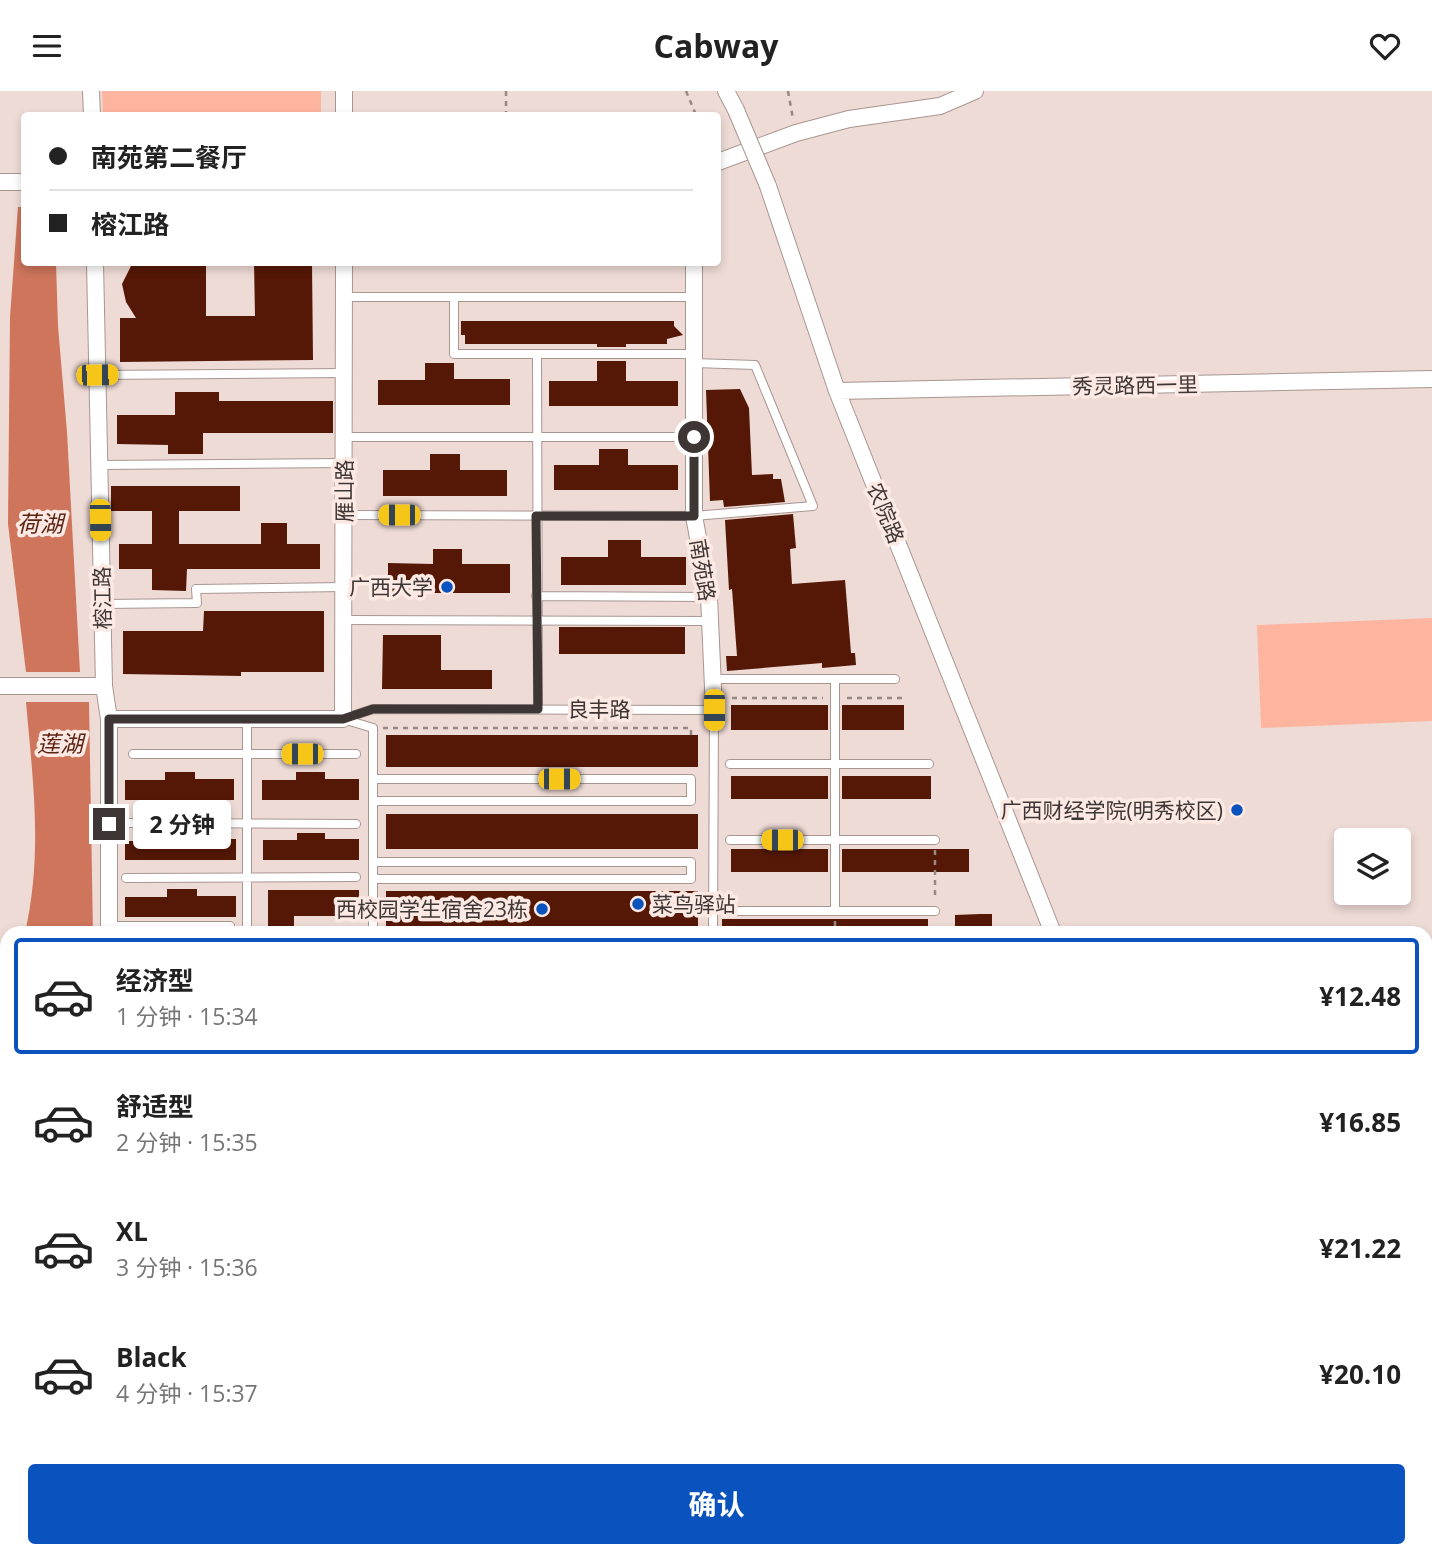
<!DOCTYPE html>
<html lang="zh">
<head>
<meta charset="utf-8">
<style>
  body { margin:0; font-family:"Open Sans","Noto Sans SC",sans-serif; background:#f2f2f2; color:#222; height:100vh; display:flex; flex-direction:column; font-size:26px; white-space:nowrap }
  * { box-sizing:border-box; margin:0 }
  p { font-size:23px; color:#767676 }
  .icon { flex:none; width:38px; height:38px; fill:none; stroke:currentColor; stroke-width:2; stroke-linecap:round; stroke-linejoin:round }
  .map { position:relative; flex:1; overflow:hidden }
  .details { position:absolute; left:0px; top:835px; width:1433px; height:632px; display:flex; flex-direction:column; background:#fff; border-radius:21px 21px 0 0; box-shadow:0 4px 10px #0003 }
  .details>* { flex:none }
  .top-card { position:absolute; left:21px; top:21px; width:700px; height:154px; border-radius:7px; box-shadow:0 4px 10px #0003; display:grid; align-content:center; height:154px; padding:0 28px; background:#fff }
  .controls { position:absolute; left:1334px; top:737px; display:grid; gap:14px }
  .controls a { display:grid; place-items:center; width:77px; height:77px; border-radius:7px; background:#fff; box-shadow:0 4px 10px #0003; font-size:35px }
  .end { position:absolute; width:32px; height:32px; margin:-16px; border:9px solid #3e3634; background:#fff; box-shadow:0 0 0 4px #fff }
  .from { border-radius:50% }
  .bubble { position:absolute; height:49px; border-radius:7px; background:#fff; box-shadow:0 4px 10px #0003; font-size:23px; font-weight:700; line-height:49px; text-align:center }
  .car { position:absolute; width:21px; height:42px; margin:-21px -10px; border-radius:9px; box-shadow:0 0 5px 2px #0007; background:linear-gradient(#f5c518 24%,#345 0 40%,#f5c518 0 76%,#345 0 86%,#f5c518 0) }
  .top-card b { display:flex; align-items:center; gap:24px; height:66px; font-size:26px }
  .top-card b+b { border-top:2px solid #e0e0e0 }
  .top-card i { width:18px; height:18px; background:#222 }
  ul { padding:12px 0 0; list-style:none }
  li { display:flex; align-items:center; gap:21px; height:116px; margin:0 14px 10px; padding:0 14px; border:4px solid transparent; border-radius:7px }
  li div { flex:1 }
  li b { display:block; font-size:26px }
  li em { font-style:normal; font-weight:700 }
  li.selected { border-color:#0a52bd }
  li>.icon { width:63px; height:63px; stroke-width:1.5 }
  .primary-button { display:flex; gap:14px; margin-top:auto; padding:14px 28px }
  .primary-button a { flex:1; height:80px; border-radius:7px; background:#0a52bd; color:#fff; font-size:28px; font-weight:700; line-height:80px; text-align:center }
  header { display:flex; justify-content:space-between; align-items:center; height:91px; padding:0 28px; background:#fff; font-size:32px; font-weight:700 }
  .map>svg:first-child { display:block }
  .green { fill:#feb5a0 }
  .water { fill:#ce755b }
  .building { fill:#561806 }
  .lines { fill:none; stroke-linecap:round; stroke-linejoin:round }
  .lane-casing { stroke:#a89691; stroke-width:10 }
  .street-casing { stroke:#a89691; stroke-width:18 }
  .path { stroke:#968884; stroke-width:2.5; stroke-dasharray:5 5; stroke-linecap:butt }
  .lane { stroke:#fff; stroke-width:8 }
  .street { stroke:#fff; stroke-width:16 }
  .street-bridge-casing { stroke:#a89691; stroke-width:18; stroke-linecap:butt }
  .street-bridge { stroke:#fff; stroke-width:16 }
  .route { stroke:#3e3634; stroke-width:9 }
  .poi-dot { fill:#0a52bd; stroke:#fde9e3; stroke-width:2.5 }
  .labels { text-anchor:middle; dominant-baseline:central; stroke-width:7; stroke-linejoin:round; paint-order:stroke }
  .street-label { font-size:21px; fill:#3e3634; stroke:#fde9e3 }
  .poi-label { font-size:21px; fill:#3e3634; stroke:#fde9e3; text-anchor:end }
  .water-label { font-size:23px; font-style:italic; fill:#5d2312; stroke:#fde9e3 }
</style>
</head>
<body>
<header><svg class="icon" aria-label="menu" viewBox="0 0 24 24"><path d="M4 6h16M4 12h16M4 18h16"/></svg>Cabway<svg class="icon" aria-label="heart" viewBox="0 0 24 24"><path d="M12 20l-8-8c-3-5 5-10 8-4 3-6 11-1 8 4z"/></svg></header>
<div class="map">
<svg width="1432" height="1466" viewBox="0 0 1432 1466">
  <rect width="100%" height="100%" fill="#efdbd6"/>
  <path class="green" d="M102 0H321V24H103Z
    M1432 527V630L1261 637 1257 534Z"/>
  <path class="water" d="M18 116H24V172H56L58 235 67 341 80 581H26L8 433 10 226Z
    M26 611H89L93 842H25C43 761 33 692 26 611Z"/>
  <path class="building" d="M140 172H206V225H255L254 172H312L313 269 120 271V227H136L126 211 122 193 131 175Z
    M461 230H674V235L683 244 667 248V253H626V256H597V253H465V244H461Z
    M597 270H626V290H678V315H549V290H597Z
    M425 272H454V288H510V314H378V289H425Z
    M740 298 749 317 752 384 773 383V388H781L785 411 724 416 723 409 710 410 706 299Z
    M175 301H219V310H333V342H203V363H168V354L117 353V324H175Z
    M599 358H628V374H678V399H554V374H599Z
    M430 363H460V379H507V405H383V379H430Z
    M111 395H240V420H179V453H261V432H287V453H320V478H187L186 500 152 499V478H119V453H152V420H111Z
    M793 423 796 457 790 458 792 493 845 489 851 562H855L856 574 822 577V572L727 580 726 565H737L732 498 729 499 725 429Z
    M608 449H641V466H686V494H561V466H608Z
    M433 458H462V473H510V502H388V472L433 473Z
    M204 520H324V581H241V585L123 583V540H203Z
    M559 536H685V563H559Z
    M383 544H441V579H492V598H382Z
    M731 614H828V639H731Z
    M842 614H904V639H842Z
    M386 644H698V676H386Z
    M165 681H195V688H234V709H125V689H165Z
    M296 681H325V688H359V709H262V689H296Z
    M731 685H828V708H731Z
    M842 685H931V708H842Z
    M386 723H698V758H386Z
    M166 741H196V748H236V769H125V750H166Z
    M297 742H325V748H359V769H263V749H297Z
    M731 758H828V781H731Z
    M842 758H969V781H842Z
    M167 798H197V805H236V826H125V806H167Z
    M268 799H359V825H294V842H268Z
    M386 800H698V836H386Z
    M980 823H992V842H955V824Z
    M722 828H928V842H722Z"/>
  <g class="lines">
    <g class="lane-casing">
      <path id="lane" d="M344 206H694
        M454 206V263H694
        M537 263 538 618
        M97 284 344 282
        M344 346H694
        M99 374 344 372
        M344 424 694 425 813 415 755 274 694 272
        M536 505 708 506
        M102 513 197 512 196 498 344 496
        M344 529 710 530
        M713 588H895
        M343 628 373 618 714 619 713 842
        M343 628 373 637V842
        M133 663H356
        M730 673H929
        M373 710H691V688H373
        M128 732 356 733
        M730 749H935
        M373 771H691V788H373
        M126 787 356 786
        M730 820H935
        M835 820V588
        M109 835H230L229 842
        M247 842V628
        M0 1088 7 1087"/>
    </g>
    <g class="street-casing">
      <path id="street" d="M91 0 92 24
        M344 0V24
        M726 0 736 19
        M718 71 796 42 849 28 940 15 975 0
        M0 91H24
        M768 95 837 300 1053 842
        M95 172 104 595 109 628V842
        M694 172V425L709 506 714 619
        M837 300 1432 288
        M0 595H104
        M109 628H343L344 172
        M0 961H7
        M0 1406 7 1403
        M817 1460 819 1466
        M1116 1466 1117 1460"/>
    </g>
    <path class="path" d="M506 0V24
      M686 0 696 24
      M788 0 793 28
      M732 607H823
      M847 607H907
      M383 637H691V644
      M935 759V808
      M835 830V842"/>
    <use href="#lane" class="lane"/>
    <use href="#street" class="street"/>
    <g class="street-bridge-casing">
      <path id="street-bridge" d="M736 19 768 95"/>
    </g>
    <use href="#street-bridge" class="street-bridge"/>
  </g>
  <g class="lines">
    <path class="route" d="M109 733V628H343L373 618H538L536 425H694V346"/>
  </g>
  <g class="poi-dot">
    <circle cx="447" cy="496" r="7"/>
    <circle cx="1237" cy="719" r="7"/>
    <circle cx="638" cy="813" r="7"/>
    <circle cx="542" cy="818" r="7"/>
  </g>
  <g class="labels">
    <g class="street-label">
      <text transform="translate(1135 294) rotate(-1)">秀灵路西一里</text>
      <text transform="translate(344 400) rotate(-90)">雁山路</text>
      <text transform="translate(886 422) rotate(68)">农院路</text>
      <text transform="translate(703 479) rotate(81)">南苑路</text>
      <text transform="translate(102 507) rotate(-91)">榕江路</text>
      <text x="599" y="618">良丰路</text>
    </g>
    <g class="poi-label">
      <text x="433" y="496">广西大学</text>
      <text x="1223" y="719">广西财经学院(明秀校区)</text>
      <text x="652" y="813" text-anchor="start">菜鸟驿站</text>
      <text x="528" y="818">西校园学生宿舍23栋</text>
    </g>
    <g class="water-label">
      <text x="40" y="432">荷湖</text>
      <text x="60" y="652">莲湖</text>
    </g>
  </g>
</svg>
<div class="controls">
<a><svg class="icon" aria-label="layers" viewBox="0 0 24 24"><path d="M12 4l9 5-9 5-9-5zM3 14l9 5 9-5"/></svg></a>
</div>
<i class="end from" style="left:694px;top:346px"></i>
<i class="end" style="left:109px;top:733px"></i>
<div class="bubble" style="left:133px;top:709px;width:98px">2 分钟</div>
<i class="car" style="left:97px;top:284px;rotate:89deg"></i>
<i class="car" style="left:399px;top:424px;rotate:270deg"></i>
<i class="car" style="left:100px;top:429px;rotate:179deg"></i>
<i class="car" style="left:714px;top:619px;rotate:180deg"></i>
<i class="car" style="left:302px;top:663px;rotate:270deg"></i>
<i class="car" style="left:559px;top:688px;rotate:90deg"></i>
<i class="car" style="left:782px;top:749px;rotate:270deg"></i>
<div class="top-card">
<b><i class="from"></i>南苑第二餐厅</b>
<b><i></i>榕江路</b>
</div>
<section class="details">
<ul>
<li class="selected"><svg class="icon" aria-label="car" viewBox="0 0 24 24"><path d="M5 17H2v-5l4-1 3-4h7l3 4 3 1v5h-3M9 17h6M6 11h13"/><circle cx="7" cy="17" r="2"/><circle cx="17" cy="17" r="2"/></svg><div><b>经济型</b><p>1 分钟 · 15:34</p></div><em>¥12.48</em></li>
<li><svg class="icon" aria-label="car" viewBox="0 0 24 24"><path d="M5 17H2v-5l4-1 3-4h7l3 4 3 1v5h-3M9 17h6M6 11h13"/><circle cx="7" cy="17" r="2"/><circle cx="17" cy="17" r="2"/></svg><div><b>舒适型</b><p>2 分钟 · 15:35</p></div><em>¥16.85</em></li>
<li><svg class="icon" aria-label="car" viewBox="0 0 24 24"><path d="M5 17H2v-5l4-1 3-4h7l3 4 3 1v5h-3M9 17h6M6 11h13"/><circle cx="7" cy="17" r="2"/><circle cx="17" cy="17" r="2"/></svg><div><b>XL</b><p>3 分钟 · 15:36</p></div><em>¥21.22</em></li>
<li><svg class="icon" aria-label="car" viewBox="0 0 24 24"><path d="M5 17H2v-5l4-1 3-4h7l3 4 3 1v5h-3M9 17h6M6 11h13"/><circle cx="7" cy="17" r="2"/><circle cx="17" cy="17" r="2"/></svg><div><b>Black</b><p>4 分钟 · 15:37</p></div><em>¥20.10</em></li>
</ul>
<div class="primary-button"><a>确认</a></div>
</section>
</div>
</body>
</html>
